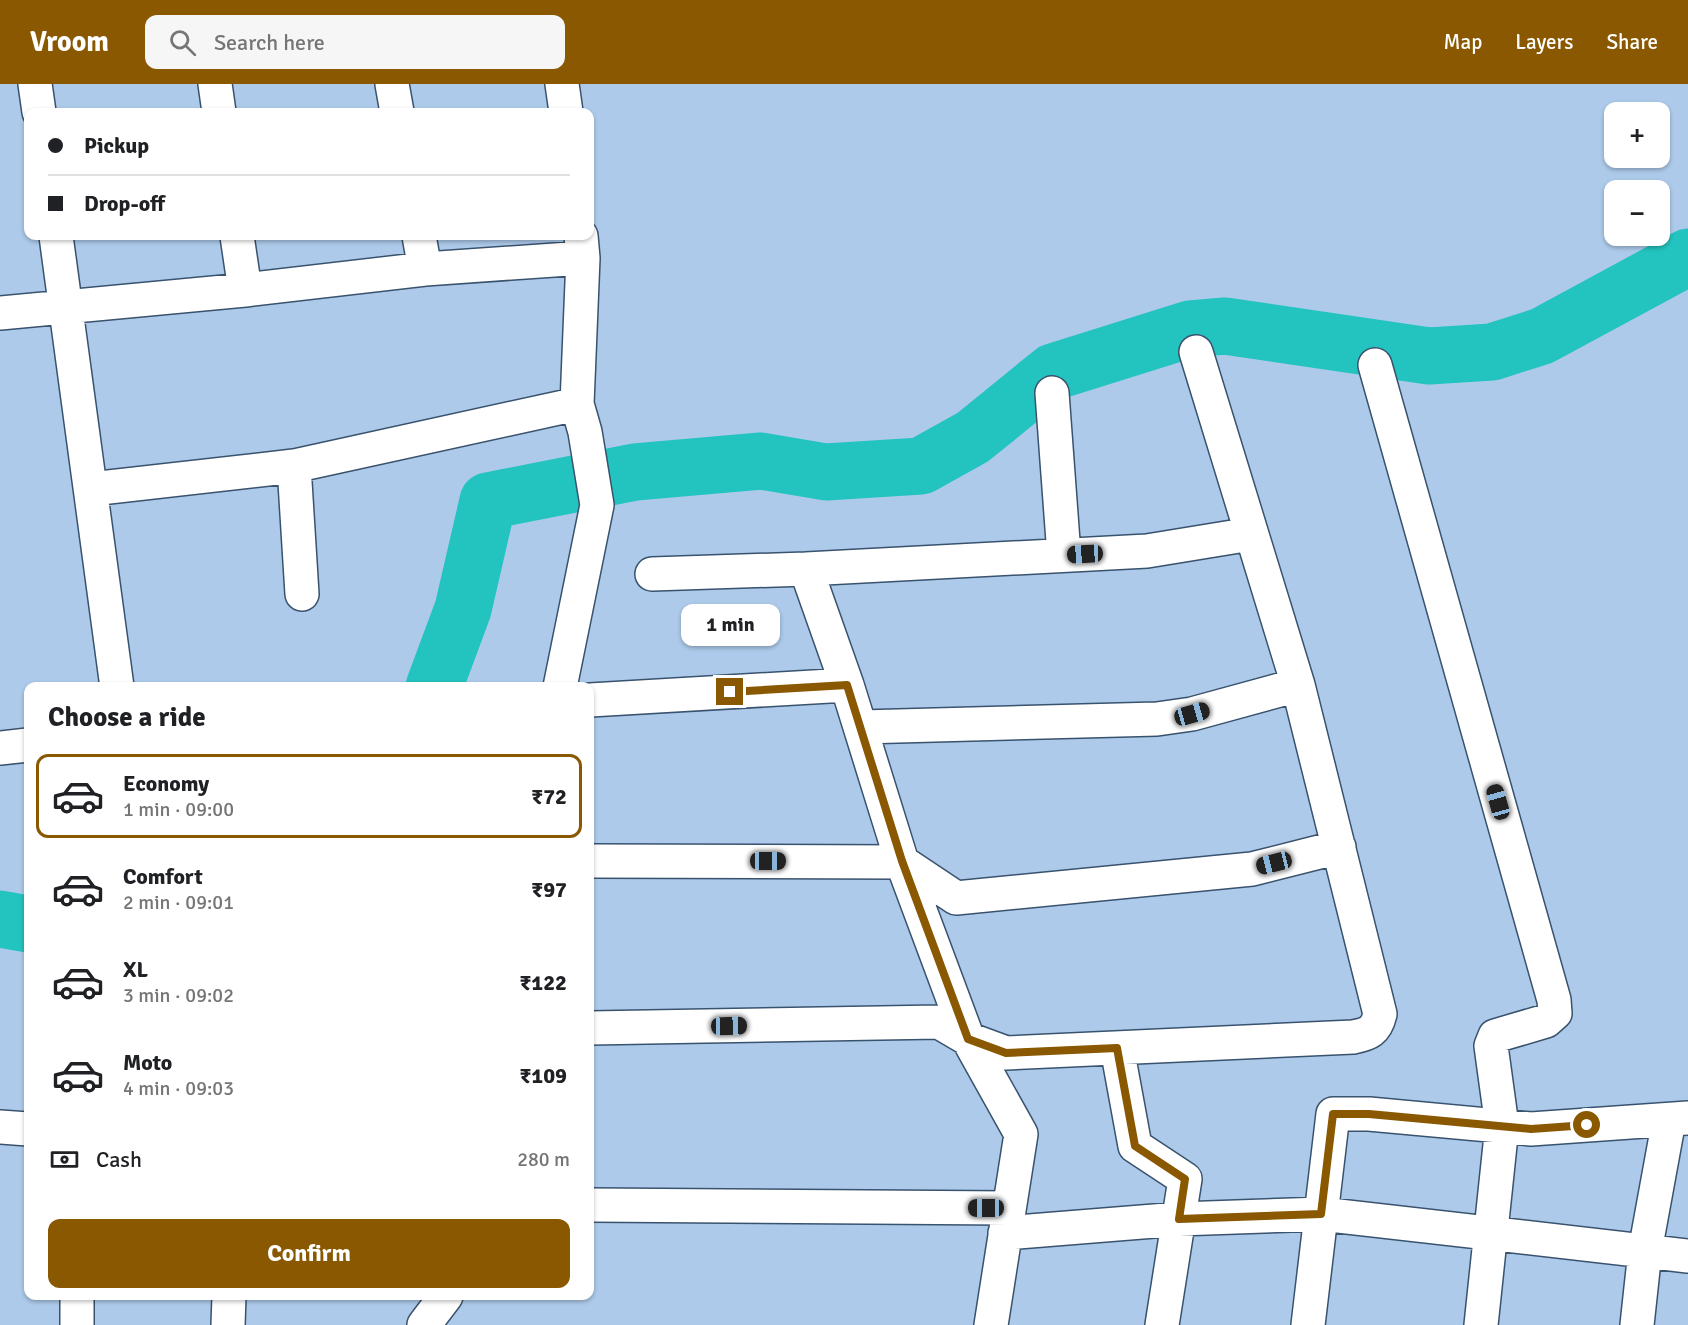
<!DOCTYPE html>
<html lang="en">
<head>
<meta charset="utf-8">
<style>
  body { margin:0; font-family:Signika,sans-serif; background:#f6f6f6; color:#202124; height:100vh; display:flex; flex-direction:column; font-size:22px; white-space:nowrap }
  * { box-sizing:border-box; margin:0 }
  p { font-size:20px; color:#757577 }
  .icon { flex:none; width:33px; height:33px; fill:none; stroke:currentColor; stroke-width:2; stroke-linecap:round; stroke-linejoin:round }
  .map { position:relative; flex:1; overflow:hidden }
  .side { position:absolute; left:24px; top:598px; width:570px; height:618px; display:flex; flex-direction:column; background:#fff; border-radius:12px; box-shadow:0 2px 4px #0004 }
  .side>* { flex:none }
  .guide { position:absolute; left:24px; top:24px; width:570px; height:132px; border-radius:12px; box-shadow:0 2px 4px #0004; display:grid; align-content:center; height:132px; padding:0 24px; background:#fff }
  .tools { position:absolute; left:1604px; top:18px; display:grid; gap:12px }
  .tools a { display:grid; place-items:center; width:66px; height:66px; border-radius:12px; background:#fff; box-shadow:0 2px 4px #0004; font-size:30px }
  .end { position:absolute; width:27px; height:27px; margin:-14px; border:8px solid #895800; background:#fff; box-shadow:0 0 0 3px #fff }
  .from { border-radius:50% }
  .bubble { position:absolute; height:42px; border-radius:12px; background:#fff; box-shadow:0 2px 4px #0004; font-size:20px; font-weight:700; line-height:42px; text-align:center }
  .car { position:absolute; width:18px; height:36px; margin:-18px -9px; border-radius:8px; box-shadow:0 0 4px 2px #0007; background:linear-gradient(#222 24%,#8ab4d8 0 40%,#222 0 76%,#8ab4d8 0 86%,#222 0) }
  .guide b { display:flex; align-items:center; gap:21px; height:57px; font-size:22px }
  .guide b+b { border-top:2px solid #e0e0e0 }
  .guide i { width:15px; height:15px; background:#202124 }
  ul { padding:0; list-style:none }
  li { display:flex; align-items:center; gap:18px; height:84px; margin:0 12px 9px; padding:0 12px; border:3px solid transparent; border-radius:12px }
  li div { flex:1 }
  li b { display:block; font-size:22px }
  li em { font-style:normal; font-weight:700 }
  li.active { border-color:#895800 }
  li>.icon { width:54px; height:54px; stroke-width:1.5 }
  h2 { padding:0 24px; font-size:27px; line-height:72px }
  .pay { display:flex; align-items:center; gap:15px; height:66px; padding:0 24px; font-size:22px }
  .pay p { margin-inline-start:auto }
  .cta { display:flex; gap:12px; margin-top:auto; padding:12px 24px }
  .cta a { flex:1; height:69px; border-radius:12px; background:#895800; color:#fff; font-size:24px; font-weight:700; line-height:69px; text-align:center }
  header { display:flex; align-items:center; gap:36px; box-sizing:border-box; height:84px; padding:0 30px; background:#895800; color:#fff }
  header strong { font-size:28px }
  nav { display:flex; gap:33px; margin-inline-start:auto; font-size:21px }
  .search { width:420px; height:54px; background:#f6f6f6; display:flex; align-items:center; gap:15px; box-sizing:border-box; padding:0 21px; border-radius:12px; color:#757577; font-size:22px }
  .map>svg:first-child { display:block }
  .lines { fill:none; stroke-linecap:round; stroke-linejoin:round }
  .river { stroke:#23c3bf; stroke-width:57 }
  .minor-casing { stroke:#39526d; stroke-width:36 }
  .minor { stroke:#fff; stroke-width:33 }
  .route { stroke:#895800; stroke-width:8 }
</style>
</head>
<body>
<header>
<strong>Vroom</strong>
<div class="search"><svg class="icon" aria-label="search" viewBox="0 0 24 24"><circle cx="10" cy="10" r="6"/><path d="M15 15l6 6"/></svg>Search here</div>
<nav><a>Map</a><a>Layers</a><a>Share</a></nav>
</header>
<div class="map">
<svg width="1688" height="1241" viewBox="0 0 1688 1241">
  <rect width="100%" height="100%" fill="#adcaea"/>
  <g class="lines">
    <path class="river" d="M434 603 463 525 488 417 635 388 761 377 826 388 921 382 973 353 1053 288 1190 245 1225 242 1429 272 1492 268 1542 252 1688 173
      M0 835 28 840"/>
    <g class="minor-casing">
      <path id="minor" d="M35 0 39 28
        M215 0 219 28
        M392 0 397 28
        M562 0 566 28
        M56 152 117 603
        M237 152 245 206
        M419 152 425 185
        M0 229 245 206 425 185 583 174
        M1375 281 1554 916 1555 929 1546 937 1495 952 1491 962 1502 1042 1481 1241
        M1052 309 1064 471
        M294 382 302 510
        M91 405 294 382 577 320
        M806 485 1147 467 1251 450
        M652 490 806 485 847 601 902 778 968 955 1021 1050 991 1241
        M560 603 597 421 585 348 577 320 583 174 581 152
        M590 616 847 601
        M861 643 1157 635 1192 630 1298 601
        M0 664 28 661
        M590 777 902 778 956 814 1252 785 1339 763
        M590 944 939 938 968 955 1006 969 1353 953C1369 950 1376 947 1380 930L1298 601 1196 268
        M1117 964 1135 1062 1185 1095 1162 1241
        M0 1043 28 1045
        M590 1121 1009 1124
        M1005 1149 1179 1135 1321 1130 1688 1172
        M77 1241V1212
        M228 1241 229 1212
        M424 1241 446 1212
        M1308 1241 1333 1030H1369L1531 1045 1688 1034
        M1637 1241 1645 1167 1669 1036"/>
    </g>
    <use href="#minor" class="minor"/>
  </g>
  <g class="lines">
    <path class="route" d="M730 608 847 601 902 777 968 955 1006 969 1117 964 1135 1062 1185 1095 1179 1135 1321 1130 1333 1030H1369L1531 1045 1587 1041"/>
  </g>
</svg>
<div class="tools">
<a>+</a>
<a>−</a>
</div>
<i class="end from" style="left:1587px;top:1041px"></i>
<i class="end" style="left:730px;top:608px"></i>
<div class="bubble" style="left:681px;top:520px;width:99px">1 min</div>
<i class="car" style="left:1085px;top:470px;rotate:267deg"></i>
<i class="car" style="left:1192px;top:630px;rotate:74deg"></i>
<i class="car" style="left:1498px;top:718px;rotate:344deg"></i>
<i class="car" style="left:768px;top:777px;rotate:90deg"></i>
<i class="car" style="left:1274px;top:779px;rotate:256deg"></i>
<i class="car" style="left:729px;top:942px;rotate:89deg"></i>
<i class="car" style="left:986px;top:1124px;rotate:270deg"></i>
<div class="guide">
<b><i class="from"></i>Pickup</b>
<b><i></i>Drop-off</b>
</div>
<section class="side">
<h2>Choose a ride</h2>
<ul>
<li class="active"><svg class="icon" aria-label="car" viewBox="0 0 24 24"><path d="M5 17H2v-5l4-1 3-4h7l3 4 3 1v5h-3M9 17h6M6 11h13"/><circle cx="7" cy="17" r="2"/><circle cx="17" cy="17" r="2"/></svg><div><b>Economy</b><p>1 min · 09:00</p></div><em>₹72</em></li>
<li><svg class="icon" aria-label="car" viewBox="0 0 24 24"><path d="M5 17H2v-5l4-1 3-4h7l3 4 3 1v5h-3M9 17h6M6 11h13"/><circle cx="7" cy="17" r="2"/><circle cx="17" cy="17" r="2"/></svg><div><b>Comfort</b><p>2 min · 09:01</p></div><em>₹97</em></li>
<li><svg class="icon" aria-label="car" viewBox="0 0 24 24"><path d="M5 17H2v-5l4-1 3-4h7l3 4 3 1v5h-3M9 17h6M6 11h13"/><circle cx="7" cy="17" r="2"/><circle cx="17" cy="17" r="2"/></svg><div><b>XL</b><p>3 min · 09:02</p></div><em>₹122</em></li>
<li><svg class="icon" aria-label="car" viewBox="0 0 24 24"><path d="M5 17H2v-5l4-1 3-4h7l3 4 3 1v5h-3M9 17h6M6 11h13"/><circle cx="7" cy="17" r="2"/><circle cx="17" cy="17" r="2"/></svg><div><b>Moto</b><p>4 min · 09:03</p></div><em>₹109</em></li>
</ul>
<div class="pay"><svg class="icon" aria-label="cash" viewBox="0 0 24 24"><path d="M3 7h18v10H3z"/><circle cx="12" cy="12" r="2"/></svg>Cash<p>280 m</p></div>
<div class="cta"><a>Confirm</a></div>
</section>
</div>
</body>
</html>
